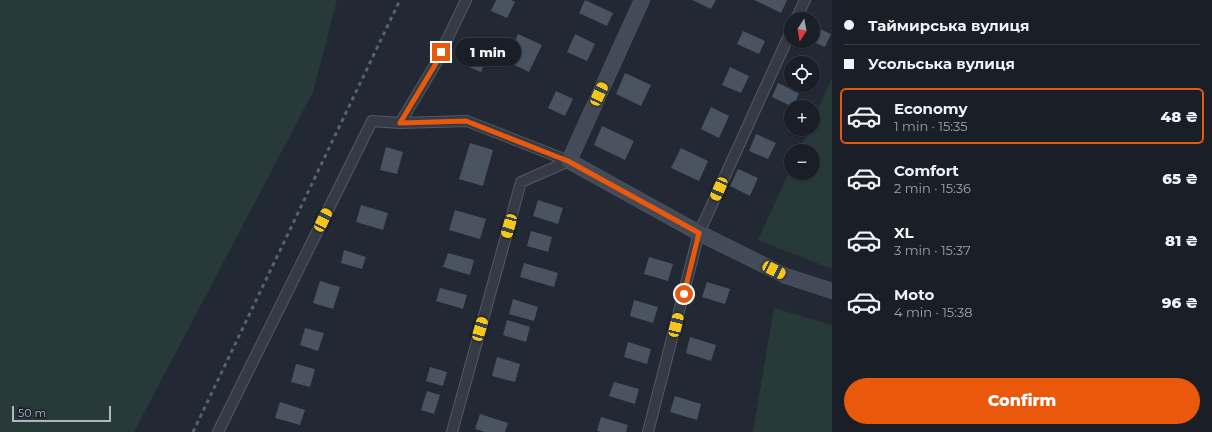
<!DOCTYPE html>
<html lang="en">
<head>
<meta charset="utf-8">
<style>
  body { margin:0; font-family:Montserrat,sans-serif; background:#272c33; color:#f1f3f6; height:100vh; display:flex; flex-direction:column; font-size:15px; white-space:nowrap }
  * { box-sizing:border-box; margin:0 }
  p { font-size:13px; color:#9fa2a7 }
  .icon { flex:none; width:22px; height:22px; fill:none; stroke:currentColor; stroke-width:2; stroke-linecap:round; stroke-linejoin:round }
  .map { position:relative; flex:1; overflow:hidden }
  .sheet { display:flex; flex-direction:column; background:#1a1f27; width:380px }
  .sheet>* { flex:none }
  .hud { display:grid; align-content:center; height:88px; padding:0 12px; background:#1a1f27 }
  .needle { width:26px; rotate:191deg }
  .buttons { position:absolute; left:784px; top:12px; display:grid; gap:8px }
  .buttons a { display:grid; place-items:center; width:36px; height:36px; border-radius:50%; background:#1a1f27; box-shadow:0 1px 3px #0004,0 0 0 1px #383d44; font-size:20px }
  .scale { position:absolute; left:12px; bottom:10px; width:99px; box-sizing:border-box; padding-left:4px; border:2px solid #afb6c2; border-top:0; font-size:11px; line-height:14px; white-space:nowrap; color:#afb6c2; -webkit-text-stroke:3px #1b202a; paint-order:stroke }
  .end { position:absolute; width:18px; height:18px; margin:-9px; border:5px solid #ea580c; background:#fff; box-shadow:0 0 0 2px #fff }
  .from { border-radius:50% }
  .bubble { position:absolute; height:28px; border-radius:14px; background:#1a1f27; box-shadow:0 1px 3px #0004,0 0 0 1px #383d44; font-size:13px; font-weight:800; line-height:28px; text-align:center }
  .car { position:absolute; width:12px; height:24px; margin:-12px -6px; border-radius:5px; box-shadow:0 0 3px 1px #0007; background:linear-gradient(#f5c518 24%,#345 0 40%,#f5c518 0 76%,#345 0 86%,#f5c518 0) }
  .hud b { display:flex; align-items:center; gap:14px; height:38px; font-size:15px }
  .hud b+b { border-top:1px solid #383d44 }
  .hud i { width:10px; height:10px; background:#f1f3f6 }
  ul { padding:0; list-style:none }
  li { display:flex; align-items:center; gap:12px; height:56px; margin:0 8px 6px; padding:0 4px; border:2px solid transparent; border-radius:6px }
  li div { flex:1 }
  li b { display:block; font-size:15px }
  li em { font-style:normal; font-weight:800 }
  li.selected { border-color:#ea580c }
  li>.icon { width:36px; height:36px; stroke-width:1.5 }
  .button { display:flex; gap:8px; margin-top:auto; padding:8px 12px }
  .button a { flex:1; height:46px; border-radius:24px; background:#ea580c; color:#fff; font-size:16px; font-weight:800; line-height:46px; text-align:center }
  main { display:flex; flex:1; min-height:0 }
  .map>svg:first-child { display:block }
  .green { fill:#28393a }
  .building { fill:#4a5360 }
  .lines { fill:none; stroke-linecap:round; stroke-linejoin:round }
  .street-casing { stroke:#535963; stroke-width:12 }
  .secondary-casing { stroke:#535963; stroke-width:16 }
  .street { stroke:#353b45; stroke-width:10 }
  .secondary { stroke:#444b58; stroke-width:15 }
  .rail { stroke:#59616e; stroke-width:3; stroke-dasharray:4 4; stroke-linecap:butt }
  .route { stroke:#ea580c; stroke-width:5 }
</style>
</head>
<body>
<main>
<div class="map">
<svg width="832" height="432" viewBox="0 0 832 432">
  <rect width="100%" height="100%" fill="#222934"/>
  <path class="green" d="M0 0H337L313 92 134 432H0Z
    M832 78V269L758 240 791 168V173H813V151H799L809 129H813V120Z
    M774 308 832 325V432H753Z"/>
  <path class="building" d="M496 0H511L515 2 507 18 491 11Z
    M585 0 613 13 607 26 579 13Z
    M692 0H716L711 9Z
    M754 0H787L781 13Z
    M813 26 831 34 825 47 813 42Z
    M743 31 765 41 759 54 737 44Z
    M518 34 542 45 529 72 506 61Z
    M575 34 595 44 587 61 567 52Z
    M474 43 491 51 481 72 464 65Z
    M730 67 749 76 741 93 722 85Z
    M625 73 651 85 641 106 616 94Z
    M778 83 799 93 793 107 772 97Z
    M556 91 573 99 565 116 548 108Z
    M711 107 729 116 719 138 701 129Z
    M602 126 634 141 625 160 594 145Z
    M756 134 776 143 768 159 749 151Z
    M470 143 493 150 483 186 459 179Z
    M386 147 403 152 397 174 380 170Z
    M681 148 708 161 699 181 671 168Z
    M738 169 758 178 750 196 730 186Z
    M538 200 563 208 558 224 533 216Z
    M361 205 388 213 383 230 356 222Z
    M455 210 486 219 480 239 449 230Z
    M531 231 552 237 548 252 527 246Z
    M344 250 366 257 362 269 341 263Z
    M448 253 474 260 470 275 443 267Z
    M649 257 673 264 668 281 644 274Z
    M524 263 558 273 554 287 520 277Z
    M320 281 340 287 333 309 313 303Z
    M707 282 730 289 725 304 702 297Z
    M440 288 467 295 463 309 436 301Z
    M513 299 538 307 534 321 509 314Z
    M634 300 658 307 653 323 630 316Z
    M507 320 530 327 526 342 503 335Z
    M305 328 324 333 318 351 300 345Z
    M690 337 716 345 711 361 686 353Z
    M628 342 651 349 647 364 624 357Z
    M497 357 520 364 515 382 492 376Z
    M296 364 315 369 310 387 291 382Z
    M430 367 447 372 443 386 426 381Z
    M614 382 639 389 635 404 609 396Z
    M427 391 440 395 434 414 421 410Z
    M675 396 701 404 697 420 670 412Z
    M280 402 305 410 300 425 275 418Z
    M480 414 508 423 505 432H485L475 429Z
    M601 417 628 425 626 432H601L597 431Z"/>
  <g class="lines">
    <g class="street-casing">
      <path id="street" d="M796 19 805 0
        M400 123 435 65 466 0
        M218 432 372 121 400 123 467 121 569 161
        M452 432 521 182 569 161
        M648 432 699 233 791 31"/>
    </g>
    <g class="secondary-casing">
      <path id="secondary" d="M642 0 569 161 699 233 786 276 832 291"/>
    </g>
    <use href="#street" class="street"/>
    <use href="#secondary" class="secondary"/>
    <path class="rail" d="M193 432 400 0"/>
  </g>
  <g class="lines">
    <path class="route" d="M441 52 435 65 400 123 466 121 568 161 699 233 684 294"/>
  </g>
</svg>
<div class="buttons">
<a><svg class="needle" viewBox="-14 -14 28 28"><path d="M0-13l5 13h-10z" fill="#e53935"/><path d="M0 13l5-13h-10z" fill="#9fa2a7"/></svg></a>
<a><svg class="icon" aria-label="locate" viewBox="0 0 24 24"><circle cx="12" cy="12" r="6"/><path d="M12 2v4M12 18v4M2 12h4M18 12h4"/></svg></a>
<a>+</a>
<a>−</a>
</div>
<div class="scale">50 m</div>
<i class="end from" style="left:684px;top:294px"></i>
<i class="end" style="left:441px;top:52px"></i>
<div class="bubble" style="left:455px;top:38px;width:66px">1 min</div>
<i class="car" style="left:599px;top:94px;rotate:25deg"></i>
<i class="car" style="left:719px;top:189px;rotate:204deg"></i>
<i class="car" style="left:323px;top:220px;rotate:26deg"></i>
<i class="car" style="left:509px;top:226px;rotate:196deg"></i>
<i class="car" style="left:774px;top:270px;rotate:117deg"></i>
<i class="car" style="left:676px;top:325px;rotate:14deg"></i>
<i class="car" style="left:480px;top:329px;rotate:16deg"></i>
</div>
<section class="sheet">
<div class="hud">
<b><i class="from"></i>Таймирська вулиця</b>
<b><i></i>Усольська вулиця</b>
</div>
<ul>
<li class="selected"><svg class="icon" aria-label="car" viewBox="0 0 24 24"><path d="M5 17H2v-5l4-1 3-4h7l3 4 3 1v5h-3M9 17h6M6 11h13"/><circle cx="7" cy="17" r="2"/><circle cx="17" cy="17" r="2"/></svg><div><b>Economy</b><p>1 min · 15:35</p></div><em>48 ₴</em></li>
<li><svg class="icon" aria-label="car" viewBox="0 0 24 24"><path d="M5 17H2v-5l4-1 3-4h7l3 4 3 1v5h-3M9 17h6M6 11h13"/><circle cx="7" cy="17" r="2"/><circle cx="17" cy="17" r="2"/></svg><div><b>Comfort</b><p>2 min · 15:36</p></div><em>65 ₴</em></li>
<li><svg class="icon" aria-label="car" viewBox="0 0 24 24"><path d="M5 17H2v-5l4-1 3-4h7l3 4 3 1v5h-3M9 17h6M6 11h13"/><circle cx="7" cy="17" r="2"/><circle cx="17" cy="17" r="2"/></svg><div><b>XL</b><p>3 min · 15:37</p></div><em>81 ₴</em></li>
<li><svg class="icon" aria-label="car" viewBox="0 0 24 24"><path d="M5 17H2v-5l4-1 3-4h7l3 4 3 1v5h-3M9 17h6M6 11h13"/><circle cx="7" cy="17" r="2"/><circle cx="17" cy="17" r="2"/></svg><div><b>Moto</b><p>4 min · 15:38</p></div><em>96 ₴</em></li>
</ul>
<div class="button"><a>Confirm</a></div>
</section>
</main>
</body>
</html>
